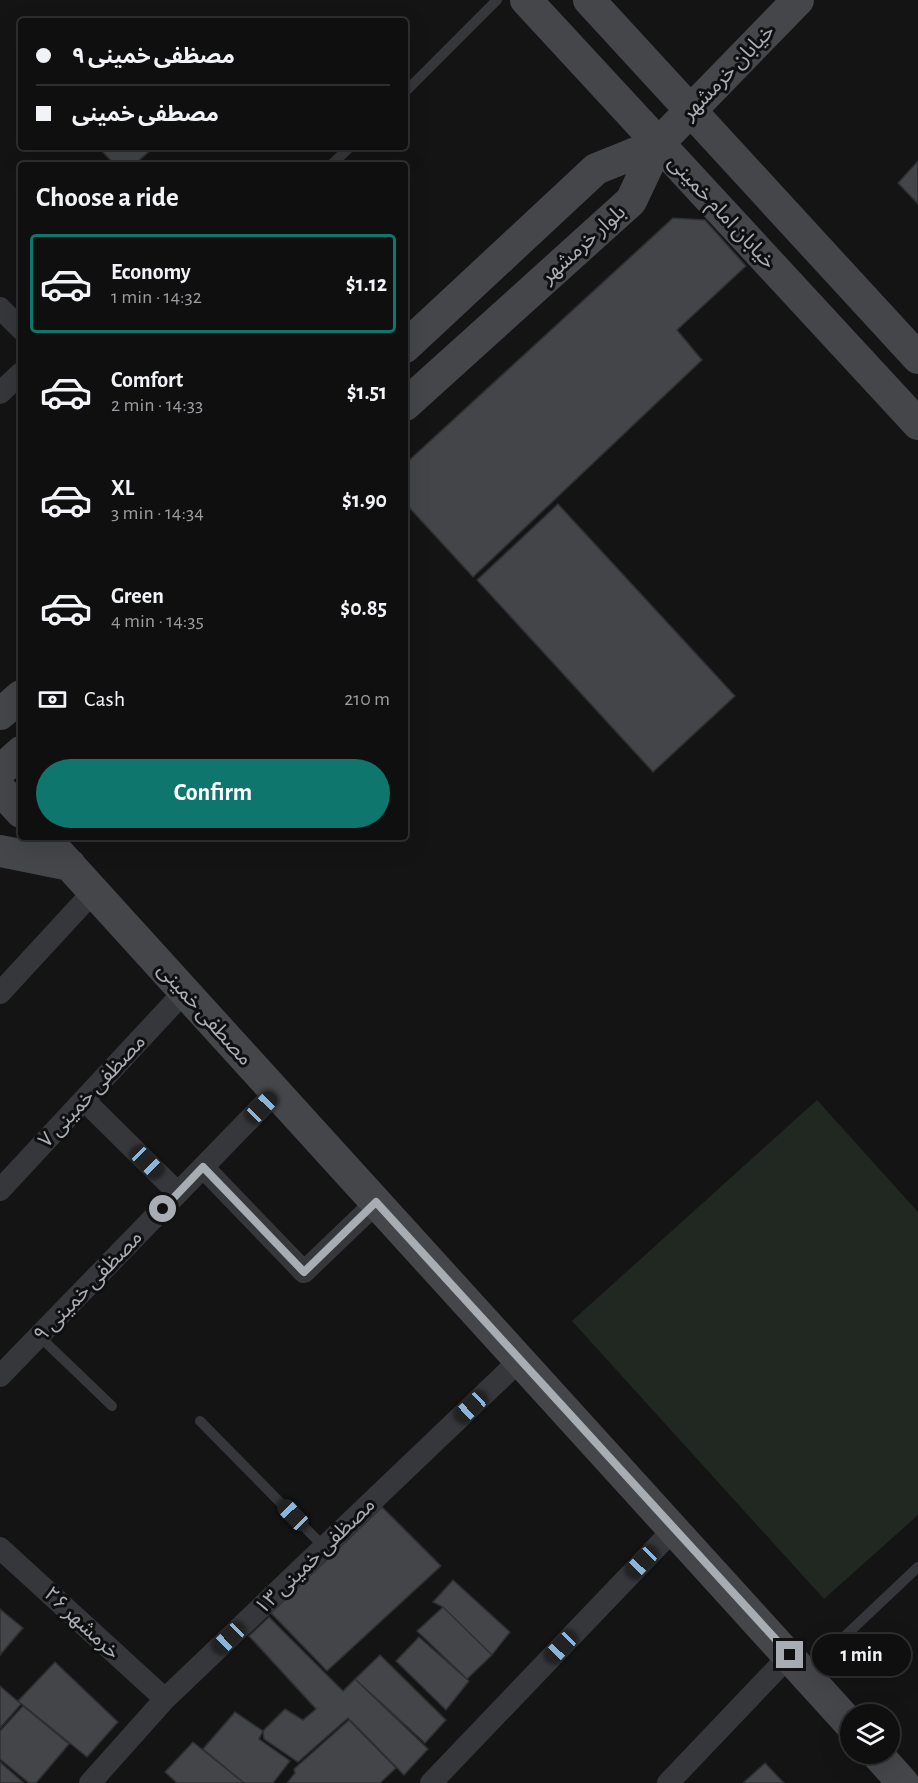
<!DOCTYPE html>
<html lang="en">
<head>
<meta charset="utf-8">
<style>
  body { margin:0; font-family:"Alegreya Sans","Noto Sans Arabic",sans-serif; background:#1d1d1e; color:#f1f3f6; height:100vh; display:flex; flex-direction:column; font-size:22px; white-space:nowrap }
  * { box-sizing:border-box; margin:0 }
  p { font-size:20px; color:#9b9c9f }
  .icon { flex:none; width:33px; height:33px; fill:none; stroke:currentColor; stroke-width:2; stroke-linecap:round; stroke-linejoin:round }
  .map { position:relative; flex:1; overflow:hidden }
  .sheet { position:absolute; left:18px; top:162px; width:390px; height:678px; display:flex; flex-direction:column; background:#0f0f10; border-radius:6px; box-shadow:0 6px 24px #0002,0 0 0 2px #2f2f30 }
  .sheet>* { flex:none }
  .guide { position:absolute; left:18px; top:18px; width:390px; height:132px; border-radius:6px; box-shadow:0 6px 24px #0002,0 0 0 2px #2f2f30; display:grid; align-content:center; height:132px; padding:0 18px; background:#0f0f10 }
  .tools { position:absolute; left:840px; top:1704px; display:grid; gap:12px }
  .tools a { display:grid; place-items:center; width:60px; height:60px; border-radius:50%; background:#0f0f10; box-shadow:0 6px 24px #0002,0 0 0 2px #2f2f30; font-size:30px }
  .end { position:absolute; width:27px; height:27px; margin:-14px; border:8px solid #a8adb4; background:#111; box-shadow:0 0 0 3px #111 }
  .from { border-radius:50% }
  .bubble { position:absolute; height:42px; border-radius:21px; background:#0f0f10; box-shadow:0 6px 24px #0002,0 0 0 2px #2f2f30; font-size:20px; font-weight:700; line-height:42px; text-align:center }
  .car { position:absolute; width:18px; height:36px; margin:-18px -9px; border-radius:8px; box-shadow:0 0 4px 2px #0007; background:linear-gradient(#222 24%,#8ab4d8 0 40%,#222 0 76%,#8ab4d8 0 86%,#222 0) }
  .guide b { display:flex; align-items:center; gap:21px; height:57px; font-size:22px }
  .guide b+b { border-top:2px solid #2f2f30 }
  .guide i { width:15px; height:15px; background:#f1f3f6 }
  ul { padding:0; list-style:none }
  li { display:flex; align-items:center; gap:18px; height:99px; margin:0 12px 9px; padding:0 6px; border:3px solid transparent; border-radius:6px }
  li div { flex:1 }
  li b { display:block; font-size:22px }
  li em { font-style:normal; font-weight:700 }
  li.selected { border-color:#0f766e }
  li>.icon { width:54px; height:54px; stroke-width:1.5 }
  h2 { padding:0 18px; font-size:27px; line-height:72px }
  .pay { display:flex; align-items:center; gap:15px; height:66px; padding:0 18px; font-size:22px }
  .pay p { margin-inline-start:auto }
  .primary-button { display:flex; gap:12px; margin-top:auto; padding:12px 18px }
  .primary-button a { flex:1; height:69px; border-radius:36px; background:#0f766e; color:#fff; font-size:24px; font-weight:700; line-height:69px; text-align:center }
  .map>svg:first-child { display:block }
  .green { fill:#212821 }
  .building { fill:#434548; stroke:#2e2f31; stroke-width:1.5 }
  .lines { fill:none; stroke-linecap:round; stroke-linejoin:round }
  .lane { stroke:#36373a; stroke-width:10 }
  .street { stroke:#36373a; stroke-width:22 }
  .secondary { stroke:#44464a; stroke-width:32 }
  .route { stroke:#a8adb4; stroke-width:8 }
  .labels { text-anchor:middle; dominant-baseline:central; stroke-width:6; stroke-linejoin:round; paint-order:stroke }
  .street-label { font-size:21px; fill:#a8adb4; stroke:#0f0f10 }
</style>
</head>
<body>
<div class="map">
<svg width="918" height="1783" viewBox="0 0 918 1783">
  <rect width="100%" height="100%" fill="#141415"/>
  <path class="green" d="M817 1100 918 1212V1515L824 1599 572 1321Z"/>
  <path class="building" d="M98 147H154L134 165H115Z
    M918 161V204L898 183Z
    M673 218 705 220 746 266 677 330 702 360 473 577 405 503V464Z
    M558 504 735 696 653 772 477 580Z
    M382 1507 441 1566 327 1671 271 1613Z
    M453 1580 510 1632 492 1655 443 1607 433 1602Z
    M443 1607 492 1655 467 1679 417 1631Z
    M0 1609 23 1628 0 1655Z
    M269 1617 343 1691 355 1679 428 1749 404 1775 348 1718 298 1762 264 1739 263 1731 285 1709 303 1720 316 1709 249 1636Z
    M419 1637 469 1681 446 1710 396 1661Z
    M380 1655 446 1720 425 1743 355 1679Z
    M55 1662 118 1722 87 1757 18 1701Z
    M0 1686 21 1704 0 1728Z
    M23 1706 69 1744 36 1783H29L0 1759V1731Z
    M235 1712 263 1731 259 1739 290 1761 273 1783H244L203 1749Z
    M349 1720 396 1768 380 1783H287L295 1773 294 1769Z
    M193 1742 244 1783H177L165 1772Z
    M0 1762 24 1783H0Z
    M765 1763 784 1783H743Z"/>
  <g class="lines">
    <path class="lane" d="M405 92 497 0
      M331 165 350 147
      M39 1336 112 1406
      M200 1421 324 1547
      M807 1672 918 1567"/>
    <path class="street" d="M0 308 21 329
      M0 393 21 373
      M0 993 94 891
      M84 1100 178 1193
      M203 1167 304 1272 377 1202
      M0 1190 185 991
      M0 1376 276 1092
      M0 1548 165 1699
      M90 1783 165 1699 520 1360
      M431 1783 675 1528
      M668 1783 790 1655"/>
    <path class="secondary" d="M526 0 918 424
      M589 0 918 358
      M658 144 798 0
      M405 347 596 169 658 144 631 201 405 405
      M0 714 21 696
      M0 771 21 752
      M0 789 21 812
      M44 837 850 1724
      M0 851 70 865
      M877 1754 903 1783"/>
  </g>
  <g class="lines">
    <path class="route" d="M163 1209 203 1167 304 1272 376 1202 790 1655"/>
  </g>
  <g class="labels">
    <g class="street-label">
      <text transform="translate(728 72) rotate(-46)">خیابان خرمشهر</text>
      <text transform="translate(722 212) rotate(47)">خیابان امام خمینی</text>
      <text transform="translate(583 244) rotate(-42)">بلوار خرمشهر</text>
      <text transform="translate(205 1014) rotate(48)">مصطفی خمینی</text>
      <text transform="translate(92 1091) rotate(-47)">مصظفی خمینی ۷</text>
      <text transform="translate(88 1286) rotate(-46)">مصظفی خمینی ۹</text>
      <text transform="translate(315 1556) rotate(-44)">مصظفی خمینی ۱۳</text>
      <text transform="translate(82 1623) rotate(43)">خرمشهر ۲۶</text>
    </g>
  </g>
</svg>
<div class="tools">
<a><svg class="icon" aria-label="layers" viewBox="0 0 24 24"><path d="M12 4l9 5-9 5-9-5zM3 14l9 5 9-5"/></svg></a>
</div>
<i class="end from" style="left:163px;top:1209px"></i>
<i class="end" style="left:790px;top:1655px"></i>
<div class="bubble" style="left:812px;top:1634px;width:99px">1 min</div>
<i class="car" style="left:262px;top:1107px;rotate:44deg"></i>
<i class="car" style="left:147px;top:1162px;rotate:135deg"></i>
<i class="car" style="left:471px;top:1407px;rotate:227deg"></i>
<i class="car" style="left:293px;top:1515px;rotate:316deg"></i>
<i class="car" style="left:642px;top:1562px;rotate:224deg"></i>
<i class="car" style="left:229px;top:1638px;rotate:226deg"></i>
<i class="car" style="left:561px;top:1647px;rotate:224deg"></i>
<div class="guide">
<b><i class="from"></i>مصظفی خمینی ۹</b>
<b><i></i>مصطفی خمینی</b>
</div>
<section class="sheet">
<h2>Choose a ride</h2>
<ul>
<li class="selected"><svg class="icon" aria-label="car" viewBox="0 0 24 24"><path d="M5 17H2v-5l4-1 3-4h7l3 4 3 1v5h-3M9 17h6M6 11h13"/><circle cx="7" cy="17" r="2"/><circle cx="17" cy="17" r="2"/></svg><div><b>Economy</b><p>1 min · 14:32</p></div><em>$1.12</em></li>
<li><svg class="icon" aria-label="car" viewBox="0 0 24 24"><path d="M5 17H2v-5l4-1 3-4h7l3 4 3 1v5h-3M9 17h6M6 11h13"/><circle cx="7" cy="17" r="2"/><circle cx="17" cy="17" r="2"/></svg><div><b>Comfort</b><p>2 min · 14:33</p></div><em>$1.51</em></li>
<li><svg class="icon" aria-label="car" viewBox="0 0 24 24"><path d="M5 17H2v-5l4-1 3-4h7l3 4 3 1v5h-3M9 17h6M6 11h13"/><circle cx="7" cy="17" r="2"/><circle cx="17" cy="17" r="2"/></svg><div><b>XL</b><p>3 min · 14:34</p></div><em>$1.90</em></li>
<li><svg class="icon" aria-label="car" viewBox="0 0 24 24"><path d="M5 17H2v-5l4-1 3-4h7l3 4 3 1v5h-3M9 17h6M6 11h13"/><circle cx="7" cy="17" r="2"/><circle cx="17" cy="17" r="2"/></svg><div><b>Green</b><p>4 min · 14:35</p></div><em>$0.85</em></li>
</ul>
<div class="pay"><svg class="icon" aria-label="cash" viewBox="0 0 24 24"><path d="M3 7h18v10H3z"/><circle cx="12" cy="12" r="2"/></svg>Cash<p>210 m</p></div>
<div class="primary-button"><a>Confirm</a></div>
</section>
</div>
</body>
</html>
